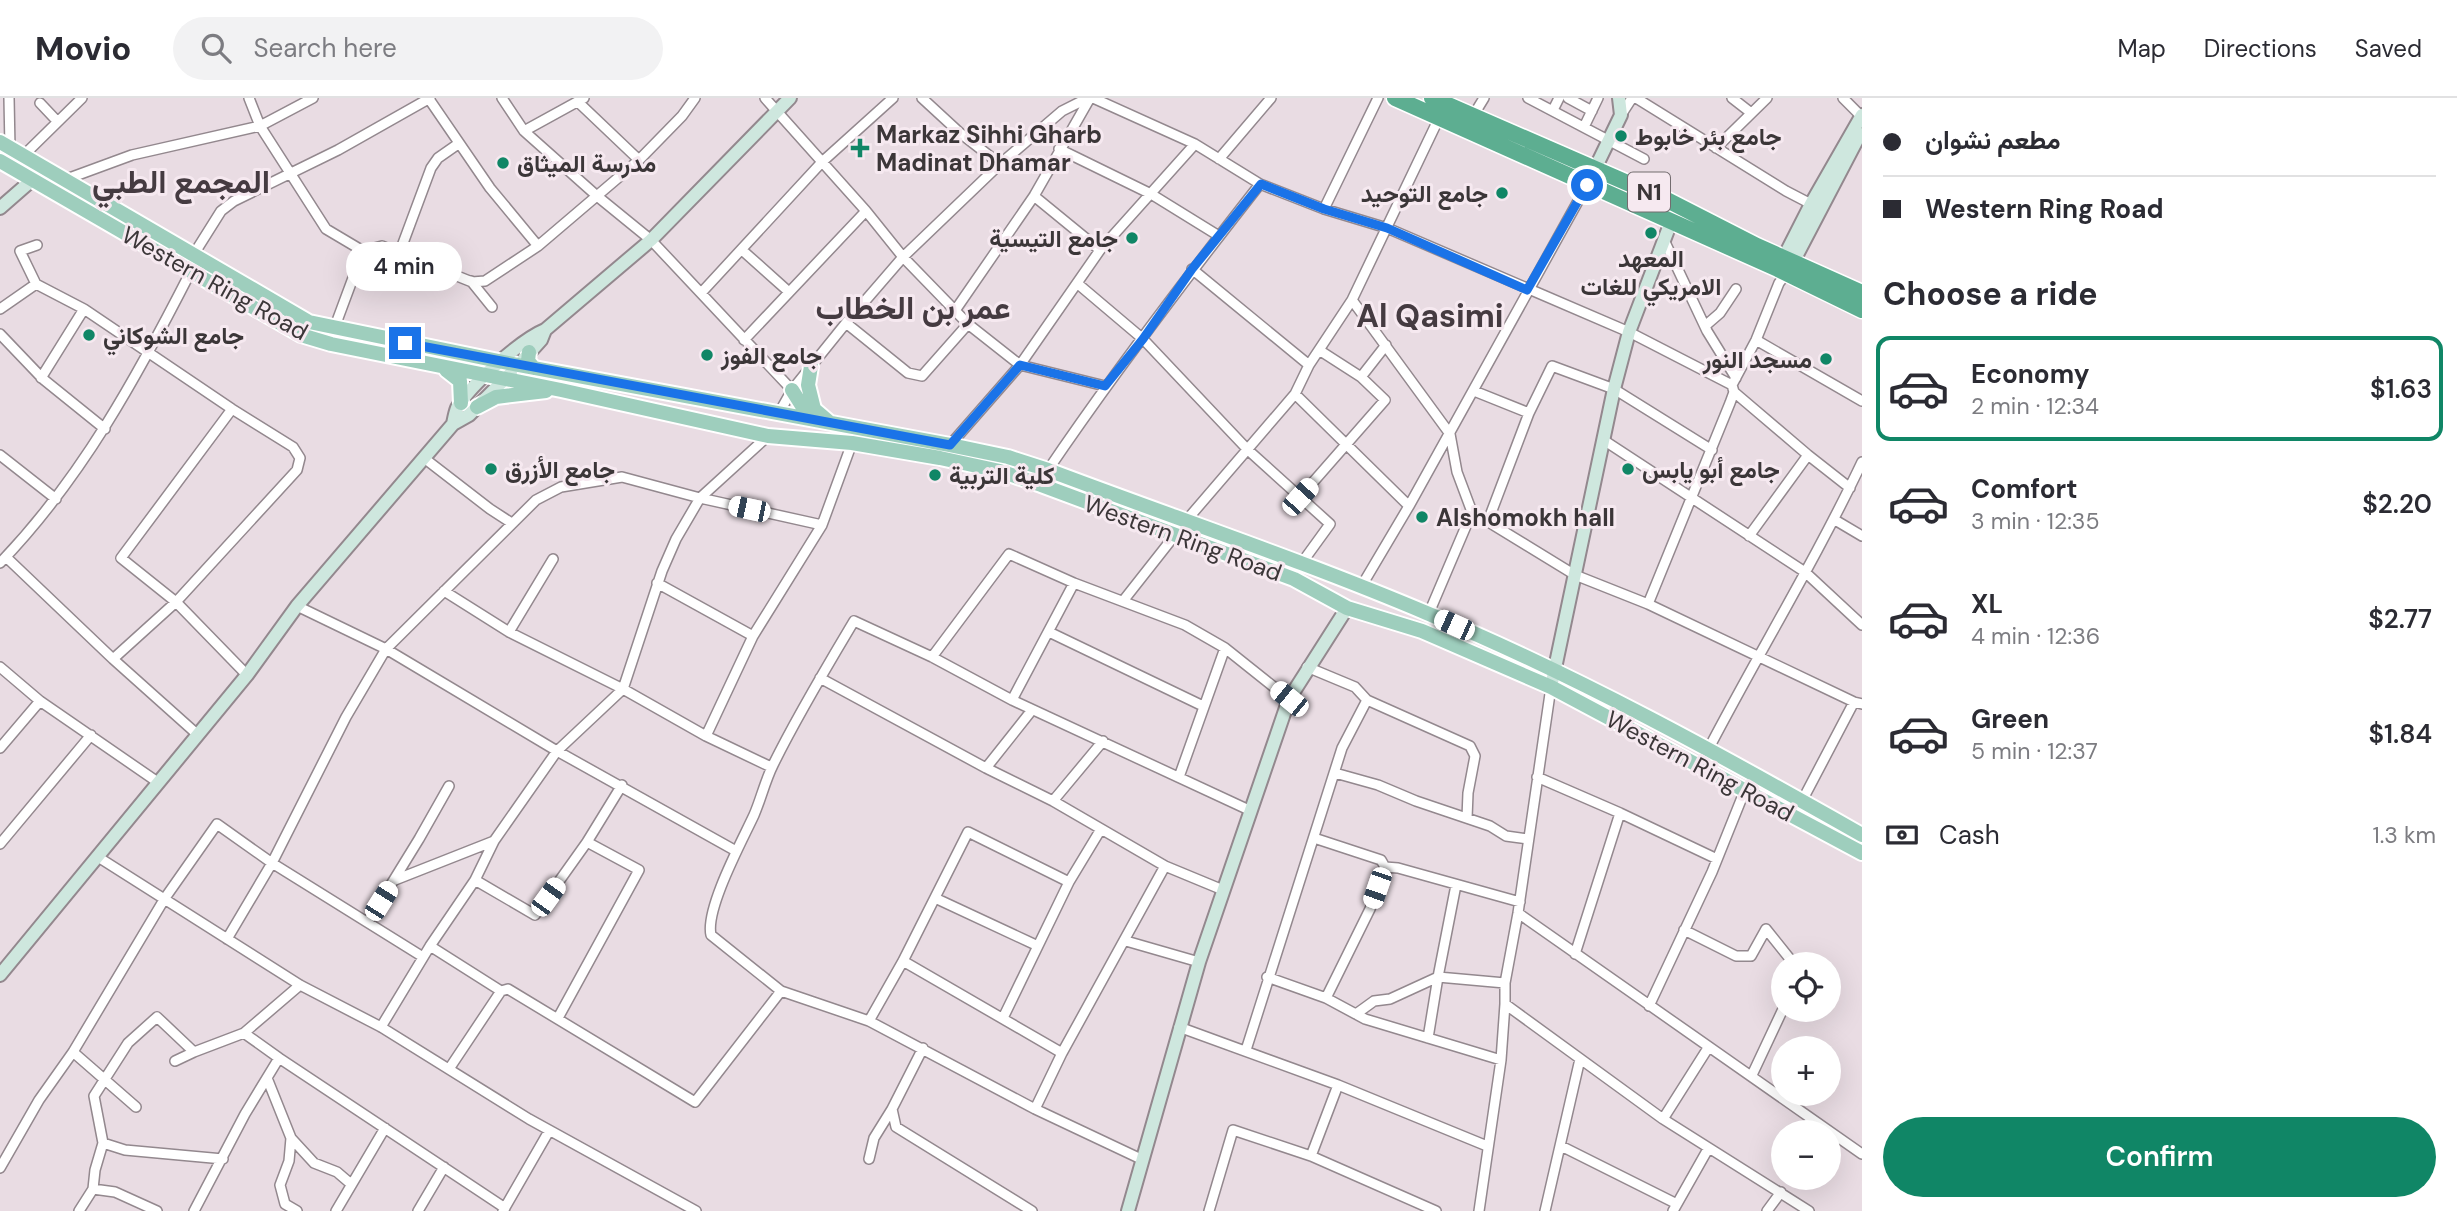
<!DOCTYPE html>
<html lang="en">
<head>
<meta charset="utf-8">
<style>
  body { margin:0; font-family:"DM Sans",Vazirmatn,sans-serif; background:#f2f2f3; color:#2b2b33; height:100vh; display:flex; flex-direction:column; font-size:26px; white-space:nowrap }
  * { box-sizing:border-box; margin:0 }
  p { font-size:23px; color:#7c7c81 }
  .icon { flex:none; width:38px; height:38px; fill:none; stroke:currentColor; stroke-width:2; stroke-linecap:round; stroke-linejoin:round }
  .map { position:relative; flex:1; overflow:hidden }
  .side { display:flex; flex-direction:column; background:#fff; width:595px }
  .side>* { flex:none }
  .banner { display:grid; align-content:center; height:154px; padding:0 21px; background:#fff }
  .fabs { position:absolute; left:1771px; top:854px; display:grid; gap:14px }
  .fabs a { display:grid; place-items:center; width:70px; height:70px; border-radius:50%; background:#fff; box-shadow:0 7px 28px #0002; font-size:35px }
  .end { position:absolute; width:32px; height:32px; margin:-16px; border:9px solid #1a73e8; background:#fff; box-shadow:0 0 0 4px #fff }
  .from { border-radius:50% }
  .bubble { position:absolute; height:49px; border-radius:24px; background:#fff; box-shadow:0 7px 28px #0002; font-size:23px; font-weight:600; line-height:49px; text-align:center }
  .car { position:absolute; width:21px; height:42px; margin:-21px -10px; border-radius:9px; box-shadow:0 0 5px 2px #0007; background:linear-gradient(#fff 24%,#345 0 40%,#fff 0 76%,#345 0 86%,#fff 0) }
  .banner b { display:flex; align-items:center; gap:24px; height:66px; font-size:26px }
  .banner b+b { border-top:2px solid #e1e1e2 }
  .banner i { width:18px; height:18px; background:#2b2b33 }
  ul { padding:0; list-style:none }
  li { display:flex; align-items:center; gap:21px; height:105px; margin:0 14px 10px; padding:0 7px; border:4px solid transparent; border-radius:14px }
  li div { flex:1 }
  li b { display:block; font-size:26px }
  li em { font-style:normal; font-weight:600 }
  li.on { border-color:#108666 }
  li>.icon { width:63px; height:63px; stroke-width:1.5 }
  h2 { padding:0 21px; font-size:32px; line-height:84px }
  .pay { display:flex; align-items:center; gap:18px; height:77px; padding:0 21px; font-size:26px }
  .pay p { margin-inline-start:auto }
  .primary-button { display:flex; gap:14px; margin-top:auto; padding:14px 21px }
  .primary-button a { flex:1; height:80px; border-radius:42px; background:#108666; color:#fff; font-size:28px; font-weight:600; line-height:80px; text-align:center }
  header { display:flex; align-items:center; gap:42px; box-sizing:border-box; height:98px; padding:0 35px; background:#fff; border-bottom:2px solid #e1e1e2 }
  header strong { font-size:33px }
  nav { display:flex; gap:38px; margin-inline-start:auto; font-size:24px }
  .search { width:490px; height:63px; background:#f2f2f3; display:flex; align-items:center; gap:18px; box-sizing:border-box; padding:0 24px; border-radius:38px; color:#7c7c81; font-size:26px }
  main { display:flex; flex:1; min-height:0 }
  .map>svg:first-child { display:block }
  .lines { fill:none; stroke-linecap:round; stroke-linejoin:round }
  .street-casing { stroke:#93888e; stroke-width:12 }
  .secondary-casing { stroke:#93888e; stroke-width:16 }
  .primary-casing { stroke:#fff; stroke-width:18 }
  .highway-casing { stroke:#fff; stroke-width:19 }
  .street { stroke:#fff; stroke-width:9 }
  .secondary { stroke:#cee7de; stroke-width:12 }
  .primary { stroke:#9ecebd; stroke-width:14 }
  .highway { stroke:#5dae91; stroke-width:16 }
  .route { stroke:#1a73e8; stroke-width:9 }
  .poi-dot { fill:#108666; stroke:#f6e9f0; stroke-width:2.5 }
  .labels { text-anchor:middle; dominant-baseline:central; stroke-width:6; stroke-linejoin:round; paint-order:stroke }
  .shield { fill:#f6e9f0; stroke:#736c6f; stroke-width:2 }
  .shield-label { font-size:23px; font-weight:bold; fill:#3b3638 }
  .poi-label { font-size:24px; font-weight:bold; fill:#3b3638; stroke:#f6e9f0; text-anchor:start }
  .street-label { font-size:24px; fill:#3b3638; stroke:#f6e9f0 }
  .district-label { font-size:32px; font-weight:bold; fill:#453b41; stroke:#f6e9f0 }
</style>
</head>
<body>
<header>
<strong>Movio</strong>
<div class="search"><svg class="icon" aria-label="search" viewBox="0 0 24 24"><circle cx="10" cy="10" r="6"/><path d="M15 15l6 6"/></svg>Search here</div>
<nav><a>Map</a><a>Directions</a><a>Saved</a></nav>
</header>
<main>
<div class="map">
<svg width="1862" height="1113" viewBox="0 0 1862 1113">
  <rect width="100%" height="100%" fill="#e9dce3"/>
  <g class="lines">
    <g class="street-casing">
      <path id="street" d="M9 0 10 50
        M249 0 260 28 326 131 363 153 382 148 472 184 485 183 538 148 639 62 682 18 695 0
        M502 0 524 33 597 98 651 142 792 292 779 315
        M765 0 866 113 903 159 968 226 1020 267 1105 288
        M922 0 960 35 1000 66
        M1093 0 1195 46 1260 86 1324 111 1387 130 1629 234 1732 287
        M1528 0 1644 61
        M1568 0 1592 13
        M1636 0 1786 93 1811 106
        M1732 0 1750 14
        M1843 0 1862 19
        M429 1 490 90 538 148
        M578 4 639 62
        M40 5 57 23
        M1553 12 1559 0
        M1621 17 1632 0
        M1473 18 1484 0
        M1584 29 1598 0
        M524 33 584 0
        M1716 50 1767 0
        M1059 51 1151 96 1219 138
        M23 58 82 0
        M1219 61 1271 0
        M64 82 132 57 260 28 313 0
        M1034 98 1100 152
        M1324 111 1378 0
        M1664 142 1707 233 1736 280
        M742 152 789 194
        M194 156 221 113 234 103 338 52 430 0
        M399 156 431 70 438 60 458 46
        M1192 171 1309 267
        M471 183 492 209
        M36 186 20 153 37 147
        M1078 186 1143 241 1248 352 1330 426 1301 466
        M702 194 822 64 893 0
        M1352 202 1450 336 1457 374 1472 414 1575 477 1648 506 1854 604 1862 606
        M0 211 36 186 84 211 232 311 293 349 300 360 297 372 176 504 113 561
        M954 214 1034 98 1090 0
        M846 225 908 275 922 278 968 226
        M1705 228 1720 215 1736 191
        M334 231 363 153
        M0 236 43 281 105 331
        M744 242 866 113
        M1756 242 1862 303
        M1361 279 1386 247
        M41 280 84 211
        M792 292 846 225 903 159 1000 66 1062 13 1088 0
        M1474 293 1529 315
        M1734 294 1808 357 1850 390
        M1295 296 1409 408
        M232 311 121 460 176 504 247 577
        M1605 343 1805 474 1862 527
        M950 347 1020 267 1100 152 1195 46
        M0 357 56 401
        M424 360 490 411 510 424
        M1048 372C1115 273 1187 179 1260 86
        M1300 399 1385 302 1361 279 1319 252
        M1835 422 1862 438
        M1488 423 1529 315 1552 268 1614 291 1712 352
        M1185 424 1295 296 1309 267 1352 202 1439 20
        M1749 438 1808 357
        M6 459 113 561 198 637
        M0 465C82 380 138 277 191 173
        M657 485 753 538
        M1361 489 1409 408 1587 87
        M444 493 509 534 623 591 706 638 771 669
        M1123 503 1175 437
        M1648 506 1730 305 1734 294 1732 287 1756 242 1779 185 1787 175
        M297 508 386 551 557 653 736 753
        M1429 515 1472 414
        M509 534 553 461
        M1049 534 1203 608
        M932 559 1009 456 1074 485 1185 527 1225 550 1289 601
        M0 569 40 603 159 685
        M1307 569 1355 589 1367 602 1470 648 1475 658 1468 695 1467 720
        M820 580 986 670 1053 703 1165 768 1223 792
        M1012 602 1074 485
        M706 638 753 538 822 427 852 345
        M0 650 40 603
        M1708 652C1758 556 1815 463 1862 364
        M986 670 1032 612
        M1335 675 1378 687 1416 703 1490 728 1506 738 1528 741
        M1179 679 1225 550
        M1537 679 1620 715 1717 761
        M1053 703 1103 643
        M1802 703 1854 604
        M1314 740 1381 762 1385 769 1398 770 1520 804
        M0 746 91 637
        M98 759 300 887 381 929 529 1021 696 1113
        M395 782 494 743
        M475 782 535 817 587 744 622 687
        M935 800 1038 848
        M1518 815C1632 896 1748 975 1862 1056
        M368 824 419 741 449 688
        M1684 832 1736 858H1751L1766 831 1794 866
        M227 841 272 765 346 619 386 551 536 402 561 389 622 379 700 400 822 427
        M1126 843 1199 864
        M430 848 501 893
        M1575 856 1620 715
        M903 863 1062 955
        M1267 879 1326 900 1365 921 1501 962
        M1326 900 1370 811 1385 769
        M1505 906 1663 1021 1809 1113
        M1649 908 1712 774 1745 692
        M1356 916 1374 903 1390 901 1438 879 1505 885
        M558 920 639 772 587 744
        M1003 920 1069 784
        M869 923 903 863 968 734 1069 784 1101 731
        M381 929 430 848 475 782 494 743 557 653 623 591 662 473 676 441 700 400 768 338
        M1179 929 1338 987 1487 1048
        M1428 940 1438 879 1456 787
        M923 950 892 1011 896 1029 1032 1113
        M1246 952 1342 650 1367 602
        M73 954 136 1009
        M279 960 505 1110
        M175 963 194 954
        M449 971 501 893 508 891 695 1004 781 893
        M1752 977 1783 911
        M267 980 291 1040 314 1065 337 1074 351 1086
        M1338 987 1311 1058 1436 1113
        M1035 1011 1062 955 1165 768
        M1663 1021 1708 950
        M291 1040 289 1063 280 1087 285 1106 297 1113
        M1561 1048 1677 1106
        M223 1061 125 1052 103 1045 94 998 128 945 157 919 194 954 244 935 300 887
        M869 1061 874 1040 892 1011
        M1141 1061 1035 1011 869 923 781 893 711 837C705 811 742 743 754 717 761 701 765 683 773 667 797 618 826 570 854 523L932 559 1012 602 1249 712
        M0 1070 39 1002 73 954 165 800 217 726 272 765 423 859
        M93 1091 115 1094 157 1113
        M79 1113 93 1091 95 1072 103 1045
        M194 1113 245 1016 279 960 244 935
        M336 1113 385 1030
        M418 1113 444 1069
        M503 1113 549 1033
        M1209 1113 1233 1032 1311 1058
        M1479 1113 1501 962 1505 906V885L1518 815 1551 589
        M1545 1113 1580 961
        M1673 1113 1708 1051
        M1767 1113 1781 1094"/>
    </g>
    <g class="secondary-casing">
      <path id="secondary" d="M1592 77 1621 17 1619 0
        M0 110 32 82
        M1780 167 1811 106 1862 17
        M1789 172 1860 36
        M523 262 541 242 545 232
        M453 326C454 321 455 315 457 310 470 287 521 242 545 232L651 142 790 0
        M1551 589 1614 291 1629 234 1671 124
        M0 877 247 577 297 508 453 326 469 317 511 275
        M1128 1113 1199 864 1289 601 1347 510"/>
    </g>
    <g class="primary-casing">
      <path id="primary" d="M0 44 309 224 518 267 950 347 1008 359 1048 372C1175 420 1304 463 1429 516 1578 578 1721 657 1862 737
        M0 63 301 237 331 246 561 292 768 338 852 345 940 360 1000 373 1041 387 1294 481 1347 510 1422 533 1551 589 1862 755
        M529 254 528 263 534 270
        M811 268 808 287 814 311 828 323
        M446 272 460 283 461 305
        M792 292 804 311 819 318
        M477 309 496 299 546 293"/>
    </g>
    <g class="highway-casing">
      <path id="highway" d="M1395 0 1778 171 1862 212
        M1432 0 1669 103 1757 148 1862 195"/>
    </g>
    <use href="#street" class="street"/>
    <use href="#secondary" class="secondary"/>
    <use href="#primary" class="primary"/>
    <use href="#highway" class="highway"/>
  </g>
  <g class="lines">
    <path class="route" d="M405 245 950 347 1020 267 1105 288 1143 241 1192 171 1261 86 1324 111 1387 130 1527 192 1587 87"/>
  </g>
  <g class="poi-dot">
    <circle cx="1621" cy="38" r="7"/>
    <path d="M856.5 39.5h7v7h7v7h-7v7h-7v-7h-7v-7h7z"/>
    <circle cx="503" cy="65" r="7"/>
    <circle cx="1502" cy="95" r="7"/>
    <circle cx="1651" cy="135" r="7"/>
    <circle cx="1132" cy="140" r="7"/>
    <circle cx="89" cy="237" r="7"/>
    <circle cx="707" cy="257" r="7"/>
    <circle cx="1826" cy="261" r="7"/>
    <circle cx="491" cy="371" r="7"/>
    <circle cx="1628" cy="371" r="7"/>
    <circle cx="935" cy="377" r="7"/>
    <circle cx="1422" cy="419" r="7"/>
  </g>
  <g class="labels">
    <rect class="shield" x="1628" y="74.5" width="42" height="39" rx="5"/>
    <g class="shield-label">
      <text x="1649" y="94">N1</text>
    </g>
    <g class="poi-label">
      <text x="876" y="36">Markaz Sihhi Gharb<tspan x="876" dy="28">Madinat Dhamar</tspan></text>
      <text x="1635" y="38">جامع بئر خابوط</text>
      <text x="517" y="65">مدرسة الميثاق</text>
      <text x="1488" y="95" text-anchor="end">جامع التوحيد</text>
      <text x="1118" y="140" text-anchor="end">جامع التيسية</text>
      <text x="1651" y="160" text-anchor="middle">المعهد<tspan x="1651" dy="28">الامريكي للغات</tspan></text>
      <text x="103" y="237">جامع الشوكاني</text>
      <text x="721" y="257">جامع الفوز</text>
      <text x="1812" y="261" text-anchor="end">مسجد النور</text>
      <text x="505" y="371">جامع الأزرق</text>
      <text x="1642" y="371">جامع أبو يابس</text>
      <text x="949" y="377">كلية التربية</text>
      <text x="1436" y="419">Alshomokh hall</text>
    </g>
    <g class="street-label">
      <text transform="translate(215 185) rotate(29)">Western Ring Road</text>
      <text transform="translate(1183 440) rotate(20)">Western Ring Road</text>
      <text transform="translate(1700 668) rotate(28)">Western Ring Road</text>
    </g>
    <g class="district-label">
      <text x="181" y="84">المجمع الطبي</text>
      <text x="913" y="210">عمر بن الخطاب</text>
      <text x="1430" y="218">Al Qasimi</text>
    </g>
  </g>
</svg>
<div class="fabs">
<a><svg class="icon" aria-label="locate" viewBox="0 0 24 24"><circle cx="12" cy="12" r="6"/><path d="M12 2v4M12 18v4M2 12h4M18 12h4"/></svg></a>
<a>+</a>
<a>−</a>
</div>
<i class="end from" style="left:1587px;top:87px"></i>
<i class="end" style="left:405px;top:245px"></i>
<div class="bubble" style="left:346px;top:144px;width:116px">4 min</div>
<i class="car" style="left:1300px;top:399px;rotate:42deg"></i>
<i class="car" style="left:749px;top:411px;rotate:282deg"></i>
<i class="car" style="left:1454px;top:527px;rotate:294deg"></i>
<i class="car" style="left:1289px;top:601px;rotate:309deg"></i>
<i class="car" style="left:1377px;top:790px;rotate:199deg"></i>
<i class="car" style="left:548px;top:799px;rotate:36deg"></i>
<i class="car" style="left:381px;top:803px;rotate:32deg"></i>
</div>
<section class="side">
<div class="banner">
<b><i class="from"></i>مطعم نشوان</b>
<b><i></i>Western Ring Road</b>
</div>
<h2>Choose a ride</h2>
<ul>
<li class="on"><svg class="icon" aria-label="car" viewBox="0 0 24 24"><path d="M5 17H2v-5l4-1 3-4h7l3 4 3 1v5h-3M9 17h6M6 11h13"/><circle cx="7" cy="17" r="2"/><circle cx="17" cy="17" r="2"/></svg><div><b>Economy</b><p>2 min · 12:34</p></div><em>$1.63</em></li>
<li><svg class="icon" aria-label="car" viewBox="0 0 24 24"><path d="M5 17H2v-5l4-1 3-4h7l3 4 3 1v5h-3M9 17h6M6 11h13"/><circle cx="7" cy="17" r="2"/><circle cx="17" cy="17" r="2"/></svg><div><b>Comfort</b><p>3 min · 12:35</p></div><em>$2.20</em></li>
<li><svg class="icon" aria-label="car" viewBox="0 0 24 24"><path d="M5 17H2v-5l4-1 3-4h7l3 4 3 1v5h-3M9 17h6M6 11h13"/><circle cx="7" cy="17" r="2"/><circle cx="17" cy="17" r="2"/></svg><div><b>XL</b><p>4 min · 12:36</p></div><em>$2.77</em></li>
<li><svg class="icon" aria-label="car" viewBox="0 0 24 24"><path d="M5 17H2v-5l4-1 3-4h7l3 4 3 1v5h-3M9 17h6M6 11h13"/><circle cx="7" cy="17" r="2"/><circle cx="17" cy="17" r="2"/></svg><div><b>Green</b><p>5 min · 12:37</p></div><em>$1.84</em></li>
</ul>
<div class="pay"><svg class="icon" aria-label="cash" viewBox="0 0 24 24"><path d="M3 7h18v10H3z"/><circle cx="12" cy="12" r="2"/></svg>Cash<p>1.3 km</p></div>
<div class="primary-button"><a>Confirm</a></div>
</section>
</main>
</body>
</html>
